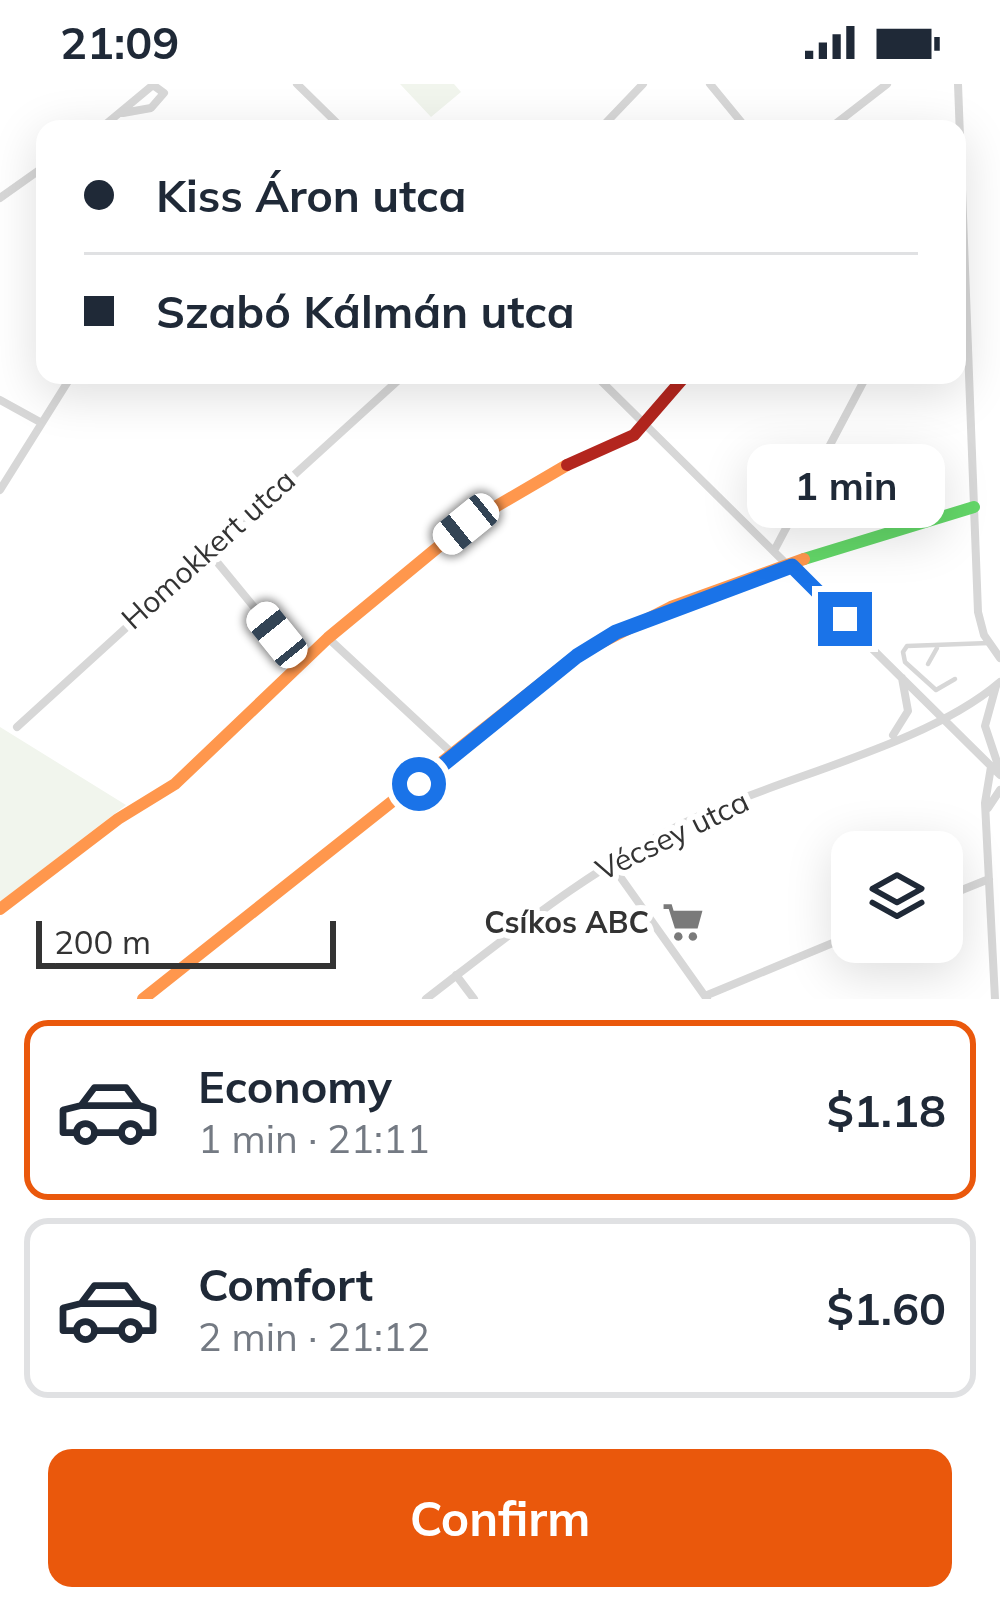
<!DOCTYPE html>
<html lang="en">
<head>
<meta charset="utf-8">
<style>
  body { margin:0; font-family:Mulish,sans-serif; background:#f2f2f3; color:#1f2937; height:100vh; display:flex; flex-direction:column; font-size:45px; white-space:nowrap }
  * { box-sizing:border-box; margin:0 }
  p { font-size:39px; color:#747a83 }
  .icon { flex:none; width:66px; height:66px; fill:none; stroke:currentColor; stroke-width:2; stroke-linecap:round; stroke-linejoin:round }
  .map { position:relative; height:915px; overflow:hidden }
  .drawer { display:flex; flex-direction:column; background:#fff; flex:1 }
  .drawer>* { flex:none }
  .hud { position:absolute; left:36px; top:36px; width:930px; height:264px; border-radius:24px; box-shadow:0 12px 48px #0002; display:grid; align-content:center; height:264px; padding:0 48px; background:#fff }
  .tools { position:absolute; left:831px; top:747px; display:grid; gap:24px }
  .tools a { display:grid; place-items:center; width:132px; height:132px; border-radius:24px; background:#fff; box-shadow:0 12px 48px #0002; font-size:60px }
  .scale { position:absolute; left:36px; bottom:30px; width:300px; box-sizing:border-box; padding-left:12px; border:6px solid #333; border-top:0; font-size:33px; line-height:42px; white-space:nowrap; color:#333; -webkit-text-stroke:9px #fff; paint-order:stroke }
  .end { position:absolute; width:54px; height:54px; margin:-27px; border:15px solid #1a73e8; background:#fff; box-shadow:0 0 0 6px #fff }
  .from { border-radius:50% }
  .bubble { position:absolute; height:84px; border-radius:24px; background:#fff; box-shadow:0 12px 48px #0002; font-size:39px; font-weight:700; line-height:84px; text-align:center }
  .car { position:absolute; width:36px; height:72px; margin:-36px -18px; border-radius:15px; box-shadow:0 0 9px 3px #0007; background:linear-gradient(#fff 24%,#345 0 40%,#fff 0 76%,#345 0 86%,#fff 0) }
  .hud b { display:flex; align-items:center; gap:42px; height:114px; font-size:45px }
  .hud b+b { border-top:3px solid #e0e1e3 }
  .hud i { width:30px; height:30px; background:#1f2937 }
  ul { padding:21px 0 0; list-style:none }
  li { display:flex; align-items:center; gap:36px; height:180px; margin:0 24px 18px; padding:0 24px; border:6px solid #e0e1e3; border-radius:24px }
  li div { flex:1 }
  li b { display:block; font-size:45px }
  li em { font-style:normal; font-weight:700 }
  li.active { border-color:#ea580c }
  li>.icon { width:108px; height:108px; stroke-width:1.5 }
  .action { display:flex; gap:24px; margin-top:auto; padding:24px 48px }
  .action a { flex:1; height:138px; border-radius:24px; background:#ea580c; color:#fff; font-size:48px; font-weight:700; line-height:138px; text-align:center }
  .status { display:flex; justify-content:space-between; align-items:center; height:84px; padding:0 60px; background:#fff; direction:ltr }
  .status svg { height:33px; fill:currentColor }
  .map>svg:first-child { display:block }
  .green { fill:#f1f5ed }
  .lines { fill:none; stroke-linecap:round; stroke-linejoin:round }
  .lane { stroke:#d7d7d7; stroke-width:4.5 }
  .street { stroke:#d7d7d7; stroke-width:8 }
  .fast { stroke:#63d668; stroke-width:12 }
  .slow { stroke:#ff974d; stroke-width:12 }
  .jam { stroke:#b3261e; stroke-width:12 }
  .route { stroke:#1a73e8; stroke-width:15 }
  .labels { text-anchor:middle; dominant-baseline:central; stroke-width:12; stroke-linejoin:round; paint-order:stroke }
  .street-label { font-size:30px; fill:#333; stroke:#fff }
  .poi-label { font-size:30px; font-weight:bold; fill:#333; stroke:#fff; text-anchor:end }
</style>
</head>
<body>
<div class="status"><b>21:09</b><svg viewBox="0 0 49 12"><path d="M0 12V9h3v3zM5 12V6h3v6zM10 12V3h3v9zM15 12V0h3v12zM26 1h20v11H26zM47 4h2v5h-2z"/></svg></div>
<div class="map">
<svg width="1000" height="915" viewBox="0 0 1000 915">
  <rect width="100%" height="100%" fill="#fff"/>
  <path class="green" d="M400 0H454L461 8 431 33Z
    M0 643 126 721 0 818Z"/>
  <g class="lines">
    <path class="lane" d="M928 580 937 564
      M955 595 936 606 905 578 903 568 907 562 989 559"/>
    <path class="street" d="M297 0 343 45
      M710 0 747 45
      M958 0 978 528 984 551 1000 574
      M100 45 153 1 164 9 151 24 123 29
      M600 45 643 0
      M829 45 887 0
      M0 114 45 82
      M595 291 1000 691
      M0 316 40 338
      M0 406 72 291
      M775 465 867 291
      M208 467 300 579
      M328 554 454 671
      M996 602 985 642 999 684
      M17 643 404 291
      M893 651 908 627 902 594
      M991 683 985 719 995 915
      M988 724 1000 706
      M609 777 707 915
      M942 814 989 795
      M456 891 474 915
      M705 912 852 851
      M426 915C514 847 597 779 699 732 789 691 928 660 1000 598"/>
    <path class="fast" d="M804 475 974 423"/>
    <path class="slow" d="M0 825 118 735 175 700 328 554 466 440 567 381
      M143 915 577 571 671 523 804 475"/>
    <path class="jam" d="M567 381 634 351 686 291"/>
  </g>
  <g class="lines">
    <path class="route" d="M419 700 577 572 616 548 792 482 845 535"/>
  </g>
  <defs>
    <g id="supermarket-bare" transform="scale(3.24)"><path d="M-6-5.5h2.5l.6 2H6L4.5 2H-2.5L-4.4-4H-6ZM-1.5 3.2a1.3 1.3 0 1 0 .1 0ZM3 3.2a1.3 1.3 0 1 0 .1 0Z" fill="#7a7a7a" stroke="#fff" stroke-width="2.5" paint-order="stroke"/></g>
  </defs>
  <g fill-rule="evenodd">
    <use href="#supermarket-bare" x="683" y="838"/>
  </g>
  <g class="labels">
    <g class="street-label">
      <text transform="translate(208 465) rotate(-42)">Homokkert utca</text>
      <text transform="translate(672 751) rotate(-26)">Vécsey utca</text>
    </g>
    <g class="poi-label">
      <text x="649" y="838">Csíkos ABC</text>
    </g>
  </g>
</svg>
<div class="tools">
<a><svg class="icon" aria-label="layers" viewBox="0 0 24 24"><path d="M12 4l9 5-9 5-9-5zM3 14l9 5 9-5"/></svg></a>
</div>
<div class="scale">200 m</div>
<i class="end from" style="left:419px;top:700px"></i>
<i class="end" style="left:845px;top:535px"></i>
<div class="bubble" style="left:747px;top:360px;width:198px">1 min</div>
<i class="car" style="left:466px;top:440px;rotate:231deg"></i>
<i class="car" style="left:277px;top:551px;rotate:321deg"></i>
<div class="hud">
<b><i class="from"></i>Kiss Áron utca</b>
<b><i></i>Szabó Kálmán utca</b>
</div>
</div>
<section class="drawer">
<ul>
<li class="active"><svg class="icon" aria-label="car" viewBox="0 0 24 24"><path d="M5 17H2v-5l4-1 3-4h7l3 4 3 1v5h-3M9 17h6M6 11h13"/><circle cx="7" cy="17" r="2"/><circle cx="17" cy="17" r="2"/></svg><div><b>Economy</b><p>1 min · 21:11</p></div><em>$1.18</em></li>
<li><svg class="icon" aria-label="car" viewBox="0 0 24 24"><path d="M5 17H2v-5l4-1 3-4h7l3 4 3 1v5h-3M9 17h6M6 11h13"/><circle cx="7" cy="17" r="2"/><circle cx="17" cy="17" r="2"/></svg><div><b>Comfort</b><p>2 min · 21:12</p></div><em>$1.60</em></li>
</ul>
<div class="action"><a>Confirm</a></div>
</section>
</body>
</html>
